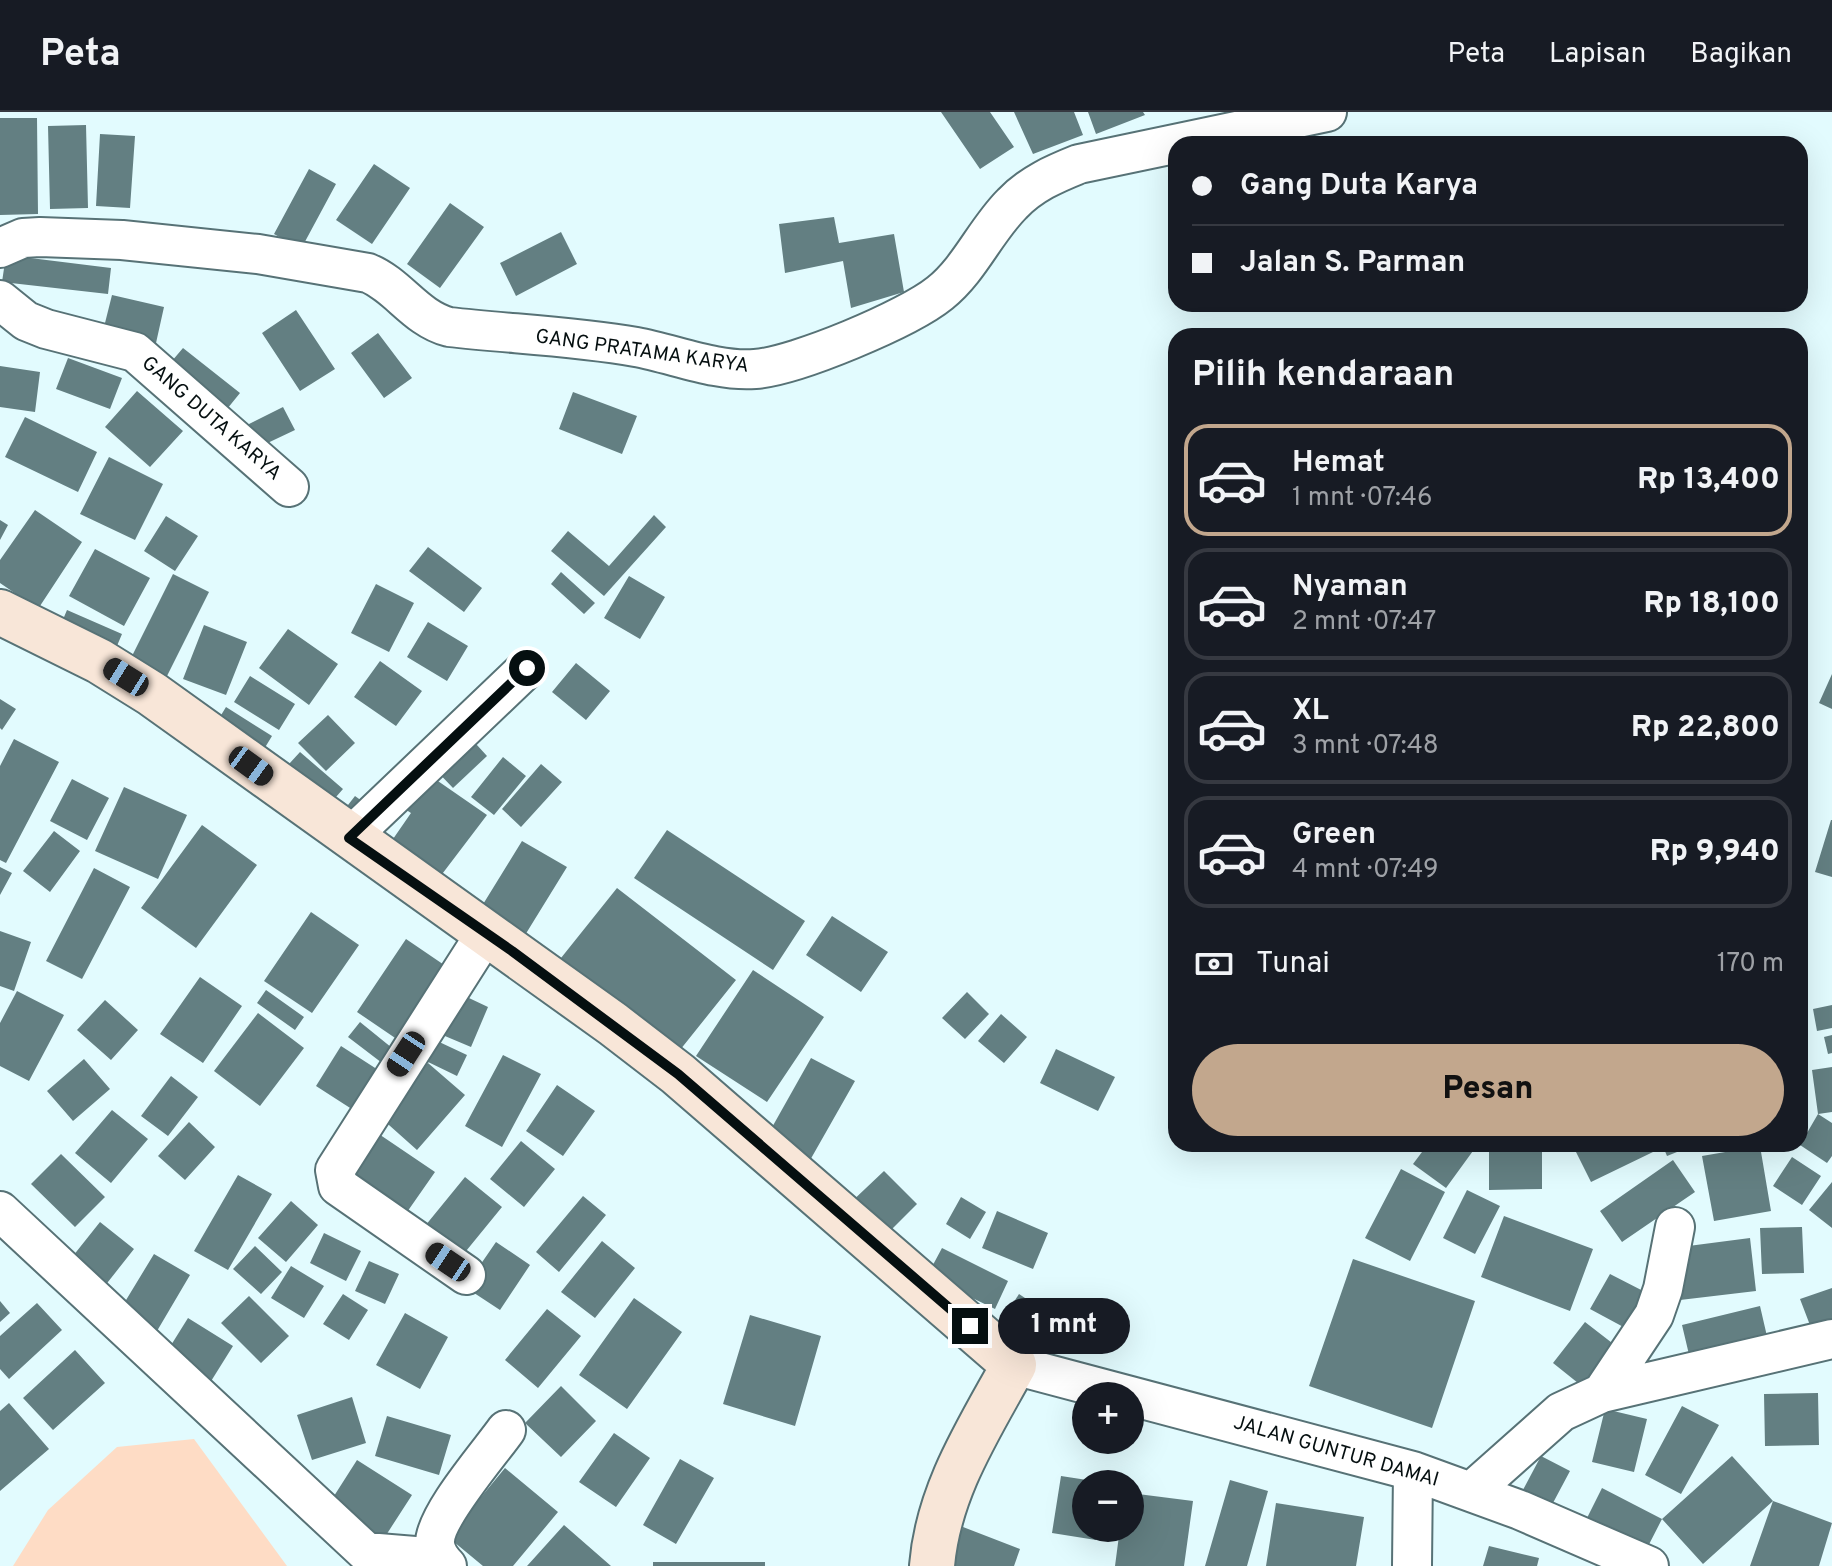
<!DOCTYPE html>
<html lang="id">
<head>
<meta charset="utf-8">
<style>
  body { margin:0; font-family:Overpass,sans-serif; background:#242831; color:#f1f3f6; height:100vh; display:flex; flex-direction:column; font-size:30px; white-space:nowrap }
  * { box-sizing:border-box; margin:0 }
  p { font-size:26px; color:#9ea1a6 }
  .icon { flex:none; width:44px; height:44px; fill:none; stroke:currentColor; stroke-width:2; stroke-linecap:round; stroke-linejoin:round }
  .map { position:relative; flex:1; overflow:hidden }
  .sheet { position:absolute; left:1168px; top:216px; width:640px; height:824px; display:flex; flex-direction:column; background:#171b24; border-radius:24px; box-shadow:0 8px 32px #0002 }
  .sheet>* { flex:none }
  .guide { position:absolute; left:1168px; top:24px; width:640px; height:176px; border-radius:24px; box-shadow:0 8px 32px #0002; display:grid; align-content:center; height:176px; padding:0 24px; background:#171b24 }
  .tools { position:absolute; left:1072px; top:1270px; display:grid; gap:16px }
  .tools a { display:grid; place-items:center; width:72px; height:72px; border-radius:50%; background:#171b24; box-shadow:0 8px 32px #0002; font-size:40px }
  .end { position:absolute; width:36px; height:36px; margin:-18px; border:10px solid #050f10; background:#fff; box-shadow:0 0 0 4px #fff }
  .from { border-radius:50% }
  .bubble { position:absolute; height:56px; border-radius:28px; background:#171b24; box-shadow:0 8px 32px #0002; font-size:26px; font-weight:800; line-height:56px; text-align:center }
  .car { position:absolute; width:24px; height:48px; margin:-24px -12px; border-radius:10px; box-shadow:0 0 6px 2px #0007; background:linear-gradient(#222 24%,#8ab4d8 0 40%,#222 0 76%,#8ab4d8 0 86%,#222 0) }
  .guide b { display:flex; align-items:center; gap:28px; height:76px; font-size:30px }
  .guide b+b { border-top:2px solid #363941 }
  .guide i { width:20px; height:20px; background:#f1f3f6 }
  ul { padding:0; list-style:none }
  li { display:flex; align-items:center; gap:24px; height:112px; margin:0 16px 12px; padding:0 8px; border:4px solid #363941; border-radius:24px }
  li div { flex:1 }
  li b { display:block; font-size:30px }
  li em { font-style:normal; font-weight:800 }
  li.on { border-color:#c2a78d }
  li>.icon { width:72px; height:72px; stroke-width:1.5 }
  h2 { padding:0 24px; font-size:36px; line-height:96px }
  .pay { display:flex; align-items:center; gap:20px; height:88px; padding:0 24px; font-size:30px }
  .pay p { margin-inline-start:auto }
  .action { display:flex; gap:16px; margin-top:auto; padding:16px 24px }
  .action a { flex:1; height:92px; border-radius:48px; background:#c2a78d; color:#111; font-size:32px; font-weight:800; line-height:92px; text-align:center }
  header { display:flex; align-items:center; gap:48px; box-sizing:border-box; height:112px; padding:0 40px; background:#171b24; border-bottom:2px solid #363941 }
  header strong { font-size:38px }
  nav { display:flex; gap:44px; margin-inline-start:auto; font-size:28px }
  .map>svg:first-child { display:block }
  .green { fill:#fedcc5 }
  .building { fill:#637f82 }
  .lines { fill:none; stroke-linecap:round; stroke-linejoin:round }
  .street-casing { stroke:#577276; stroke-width:42 }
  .secondary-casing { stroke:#577276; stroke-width:48 }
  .street { stroke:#fff; stroke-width:38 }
  .secondary { stroke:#f8e6d8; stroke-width:44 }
  .route { stroke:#050f10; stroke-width:10 }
  .labels { text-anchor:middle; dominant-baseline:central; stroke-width:6; stroke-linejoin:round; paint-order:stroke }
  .street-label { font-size:20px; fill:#050f10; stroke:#fff }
</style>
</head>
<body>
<header>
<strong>Peta</strong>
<nav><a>Peta</a><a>Lapisan</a><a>Bagikan</a></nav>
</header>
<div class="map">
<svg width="1832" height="1454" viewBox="0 0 1832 1454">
  <rect width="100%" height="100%" fill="#e2fbfe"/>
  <path class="green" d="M194 1327 287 1454H13L48 1398 117 1335Z"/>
  <path class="building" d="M941 0H990L1014 35 980 57Z
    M1014 0H1074L1083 23 1033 42Z
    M1088 0H1143L1145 3 1096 22Z
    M0 6H37L38 102 0 103Z
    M86 13 88 96 50 97 48 14Z
    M100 22 135 24 130 96 96 94Z
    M374 52 410 76 372 132 336 108Z
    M309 57 336 72 301 137 274 122Z
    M450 91 484 115 440 176 407 152Z
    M834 105 839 131 894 122 904 180 851 196 843 149 785 161 779 112Z
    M561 120 577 152 516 184 500 151Z
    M6 143 111 156 108 182 2 170Z
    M112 183 164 195 156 231 103 219Z
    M296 198 335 257 300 279 262 221Z
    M378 221 412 266 384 286 351 241Z
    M183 236 240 281 223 302 166 256Z
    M68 246 122 266 110 297 56 277Z
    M0 254 40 260 35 300 0 295Z
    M137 279 183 319 150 355 105 315Z
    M573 280 637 304 622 342 559 317Z
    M283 295 295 318 257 336 245 314Z
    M25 305 97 340 78 380 5 345Z
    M109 345 163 372 135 428 80 402Z
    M35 398 82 430 38 497 0 471V448Z
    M654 403 666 415 604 484 551 439 568 419 609 454Z
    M166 404 198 424 175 459 144 439Z
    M0 408 8 413 0 428Z
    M428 435 482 476 464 500 409 459Z
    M95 437 150 466 124 514 69 484Z
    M561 460 595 491 584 502 551 472Z
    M173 462 209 480 159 580 123 562Z
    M629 464 665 485 640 527 604 506Z
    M376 472 414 491 389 540 351 521Z
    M67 498 122 522 111 548 56 524Z
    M428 510 468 534 447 569 407 545Z
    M204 513 247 530 226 583 183 567Z
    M288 517 338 552 309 593 259 556Z
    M380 549 422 579 396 614 354 585Z
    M576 551 610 579 586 608 552 580Z
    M1832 562V597L1819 591Z
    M250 564 295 592 279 618 234 590Z
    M0 587 16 597 2 618 0 616Z
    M226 595 272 624 258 647 212 618Z
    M328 603 355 631 326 659 298 631Z
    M466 621 487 644 453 676 431 653Z
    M14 627 59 650 6 751 0 748V654Z
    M300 640 343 677 321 702 278 664Z
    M503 645 526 664 494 703 471 685Z
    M541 652 562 670 521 715 502 697Z
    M422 658 487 703 433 774 384 740 411 701 397 692Z
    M72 667 109 686 87 728 50 709Z
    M124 675 187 703 158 767 95 739Z
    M355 684 366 692 334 711Z
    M1831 708H1832V765L1815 760Z
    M202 713 257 753 196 836 141 796Z
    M667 718 805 809 773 858 634 766Z
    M54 719 80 739 50 780 23 759Z
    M522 729 567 755 522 828 477 802Z
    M0 755 12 761 0 783Z
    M94 756 130 775 82 867 46 849Z
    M617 776 736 868 680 938 561 846Z
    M311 800 359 833 312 901 264 869Z
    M832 804 888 840 861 880 806 843Z
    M0 819 31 830 14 879 0 874Z
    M406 827 453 859 404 932 357 900Z
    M753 858 824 905 767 990 696 944Z
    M200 865 242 894 203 951 160 922Z
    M266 878 304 905 295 918 257 891Z
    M452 878 488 895 471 935 433 919Z
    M17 879 64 903 29 969 0 954V911Z
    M967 880 989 902 965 927 942 906Z
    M105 888 138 918 111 948 77 918Z
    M1832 893V916L1817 919 1813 897Z
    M258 901 304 936 260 994 214 959Z
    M1001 902 1027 925 1004 951 978 929Z
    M360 910 397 940 386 954 348 925Z
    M1832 923V941L1828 942 1824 925Z
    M435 928 467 943 457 964 426 949Z
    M341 934 386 963 361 1003 316 974Z
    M1056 937 1115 965 1098 999 1040 971Z
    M503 943 541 962 502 1035 465 1014Z
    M811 946 855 969 809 1050 766 1026Z
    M84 947 110 977 73 1009 47 979Z
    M428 951 465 983 417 1038 380 1005Z
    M1832 955V1000L1818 1002 1812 958Z
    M171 964 198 985 168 1024 141 1004Z
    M557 973 595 999 563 1044 526 1019Z
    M112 998 148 1027 111 1071 75 1041Z
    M1818 1002 1832 1011V1044L1827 1051 1800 1033Z
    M189 1010 215 1035 185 1068 158 1044Z
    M367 1014 435 1060 405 1103 337 1057Z
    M521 1029 555 1057 524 1095 490 1067Z
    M1428 1032H1478L1446 1076 1413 1052Z
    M1489 1032H1542V1077L1489 1078Z
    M1572 1032H1649L1653 1040 1591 1070Z
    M1662 1032H1697L1667 1044Z
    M1760 1034 1771 1099 1714 1109 1702 1044Z
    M61 1042 105 1085 75 1115 31 1072Z
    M1792 1045 1821 1064 1802 1093 1773 1074Z
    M1673 1048 1695 1080 1622 1130 1600 1099Z
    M1401 1057 1445 1080 1410 1149 1365 1126Z
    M884 1059 917 1092 881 1128 847 1094Z
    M238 1063 272 1082 228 1158 194 1139Z
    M465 1065 502 1095 462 1144 425 1114Z
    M1832 1070V1116L1809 1098Z
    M1467 1078 1500 1094 1475 1142 1443 1126Z
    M583 1084 606 1103 559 1160 536 1140Z
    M961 1085 986 1100 970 1127 946 1112Z
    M291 1089 318 1113 286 1150 258 1126Z
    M997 1099 1048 1121 1033 1157 982 1136Z
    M1504 1104 1593 1137 1570 1199 1481 1165Z
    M100 1110 134 1137 104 1175 69 1149Z
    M1802 1115 1804 1161 1762 1162 1760 1116Z
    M324 1121 361 1139 346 1169 310 1151Z
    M1750 1126 1756 1179 1680 1188 1673 1136Z
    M602 1129 635 1156 595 1206 561 1180Z
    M496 1130 530 1153 500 1198 465 1175Z
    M255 1134 282 1160 261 1182 233 1157Z
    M942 1136 1008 1169 995 1197 927 1164Z
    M154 1142 190 1163 157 1219 120 1198Z
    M1353 1147 1475 1189 1432 1316 1309 1274Z
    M369 1149 399 1162 385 1192 355 1179Z
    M291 1154 324 1174 304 1206 271 1186Z
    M1610 1162 1649 1182 1629 1218 1590 1197Z
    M1832 1176V1215L1813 1221 1800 1187Z
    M343 1182 368 1198 349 1228 323 1212Z
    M1019 1182 1058 1208 1041 1235 1001 1210Z
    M249 1184 289 1224 261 1251 221 1211Z
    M634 1186 682 1220 627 1297 579 1263Z
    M0 1189 10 1201 0 1210Z
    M37 1191 62 1218 9 1267 0 1257V1224Z
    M1760 1194 1769 1233 1691 1251 1682 1213Z
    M547 1197 581 1224 538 1276 505 1248Z
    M405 1201 448 1225 420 1277 376 1253Z
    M750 1203 821 1224 795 1314 723 1292Z
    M188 1206 233 1234 208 1274 163 1246Z
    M1585 1210 1616 1234 1583 1275 1553 1251Z
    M75 1238 105 1271 53 1318 23 1286Z
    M561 1274 596 1309 561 1345 525 1311Z
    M1818 1281 1819 1333 1765 1334 1764 1282Z
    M352 1285 366 1331 312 1348 297 1303Z
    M9 1291 49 1337 0 1379V1299Z
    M1682 1294 1719 1313 1681 1382 1645 1363Z
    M1605 1297 1647 1307 1634 1360 1592 1350Z
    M387 1304 451 1323 439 1363 375 1344Z
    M614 1321 650 1346 616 1395 579 1370Z
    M1541 1344 1570 1359 1546 1404 1517 1389Z
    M1732 1344 1773 1389 1832 1411 1819 1454H1750L1773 1389 1703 1452 1662 1407 1641 1448 1581 1418 1602 1376 1662 1407Z
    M680 1347 714 1366 676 1432 643 1413Z
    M357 1348 412 1383 381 1431 327 1395Z
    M505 1356 558 1400 513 1454H483L448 1425Z
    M1061 1364 1100 1370 1086 1372V1416H1098L1096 1428 1052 1421Z
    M1230 1368 1268 1379 1247 1454H1205Z
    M1130 1381 1193 1389 1184 1454H1115L1120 1416H1130Z
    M1276 1391 1364 1405 1356 1454H1266Z
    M564 1413 611 1454H527Z
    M963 1415 1020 1437 1014 1454H948Z
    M1489 1434 1539 1446 1537 1454H1483Z
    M653 1450H765V1454H653Z"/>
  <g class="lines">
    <g class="street-casing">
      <path id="street" d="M0 136 23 126 40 125 122 128 258 142 368 161C399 174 415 206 449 215 511 222 575 224 636 235 674 242 717 260 755 257 796 254 908 207 940 181 970 157 985 119 1012 92 1031 72 1054 62 1079 52L1327 0
        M0 188 26 209 46 217 135 240 289 375
        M349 726 527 556
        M0 1099 366 1440 439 1446
        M466 1163 338 1074 335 1058 486 821
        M1014 1253 1413 1359 1520 1398 1649 1454
        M1602 1281 1654 1203 1663 1177 1675 1115
        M1471 1380 1561 1300 1602 1281 1832 1227
        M447 1454C441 1448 436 1442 435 1432 433 1406 489 1342 506 1318
        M1412 1454 1413 1359"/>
    </g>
    <g class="secondary-casing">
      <path id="secondary" d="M0 500 99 549 152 582 613 912 678 962 1014 1253C979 1317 938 1379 932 1454"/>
    </g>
    <use href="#street" class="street"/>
    <use href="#secondary" class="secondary"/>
  </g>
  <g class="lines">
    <path class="route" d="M527 556 349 726 512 839 678 962 970 1214"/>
  </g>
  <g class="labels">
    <g class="street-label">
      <text transform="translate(642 240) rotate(8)">GANG PRATAMA KARYA</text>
      <text transform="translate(211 307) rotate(41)">GANG DUTA KARYA</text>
      <text transform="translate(1336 1340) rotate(16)">JALAN GUNTUR DAMAI</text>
    </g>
  </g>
</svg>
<div class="tools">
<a>+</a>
<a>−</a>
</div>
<i class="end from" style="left:527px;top:556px"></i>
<i class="end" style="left:970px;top:1214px"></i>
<div class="bubble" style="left:998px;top:1186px;width:132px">1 mnt</div>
<i class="car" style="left:126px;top:565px;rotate:302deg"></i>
<i class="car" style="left:251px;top:654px;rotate:126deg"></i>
<i class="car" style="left:406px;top:942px;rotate:213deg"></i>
<i class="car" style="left:448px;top:1150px;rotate:304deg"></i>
<div class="guide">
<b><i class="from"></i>Gang Duta Karya</b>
<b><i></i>Jalan S. Parman</b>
</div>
<section class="sheet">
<h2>Pilih kendaraan</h2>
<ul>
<li class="on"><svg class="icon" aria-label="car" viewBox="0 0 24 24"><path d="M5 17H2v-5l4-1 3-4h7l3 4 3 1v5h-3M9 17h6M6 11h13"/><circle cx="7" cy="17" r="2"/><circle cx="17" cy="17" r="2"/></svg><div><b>Hemat</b><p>1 mnt · 07:46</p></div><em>Rp 13,400</em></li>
<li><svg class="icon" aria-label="car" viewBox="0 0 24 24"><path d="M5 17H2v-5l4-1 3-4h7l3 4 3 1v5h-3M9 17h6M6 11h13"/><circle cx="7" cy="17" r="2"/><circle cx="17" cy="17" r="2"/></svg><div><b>Nyaman</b><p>2 mnt · 07:47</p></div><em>Rp 18,100</em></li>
<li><svg class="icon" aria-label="car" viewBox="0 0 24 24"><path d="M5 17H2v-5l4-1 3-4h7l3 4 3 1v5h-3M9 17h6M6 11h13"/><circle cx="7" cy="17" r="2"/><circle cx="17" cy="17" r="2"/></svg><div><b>XL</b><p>3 mnt · 07:48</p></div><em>Rp 22,800</em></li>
<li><svg class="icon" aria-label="car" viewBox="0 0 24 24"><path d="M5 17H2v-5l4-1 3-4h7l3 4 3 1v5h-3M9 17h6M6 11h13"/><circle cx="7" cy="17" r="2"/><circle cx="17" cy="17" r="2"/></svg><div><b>Green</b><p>4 mnt · 07:49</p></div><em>Rp 9,940</em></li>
</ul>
<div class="pay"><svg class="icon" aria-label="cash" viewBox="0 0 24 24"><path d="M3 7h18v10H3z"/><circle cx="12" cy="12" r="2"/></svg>Tunai<p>170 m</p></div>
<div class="action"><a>Pesan</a></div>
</section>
</div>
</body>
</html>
